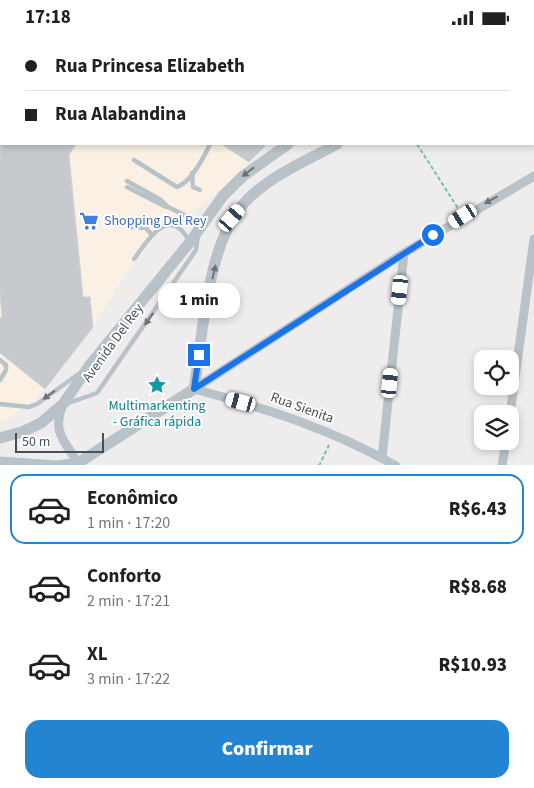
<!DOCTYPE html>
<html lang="pt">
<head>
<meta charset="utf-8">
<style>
  body { margin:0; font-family:"Source Sans 3",sans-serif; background:#f6f6f6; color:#202124; height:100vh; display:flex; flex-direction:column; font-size:19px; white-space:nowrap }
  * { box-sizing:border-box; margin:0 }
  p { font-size:16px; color:#757577 }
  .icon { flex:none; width:28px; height:28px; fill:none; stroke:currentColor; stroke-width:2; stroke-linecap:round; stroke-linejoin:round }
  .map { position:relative; height:430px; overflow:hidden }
  .drawer { display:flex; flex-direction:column; background:#fff; flex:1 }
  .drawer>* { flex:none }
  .top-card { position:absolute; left:0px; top:0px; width:535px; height:110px; box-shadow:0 2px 8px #0003; display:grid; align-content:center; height:110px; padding:0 25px; background:#fff }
  .controls { position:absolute; left:474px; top:315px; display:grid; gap:10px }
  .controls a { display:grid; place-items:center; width:45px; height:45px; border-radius:10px; background:#fff; box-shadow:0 2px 8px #0003; font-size:25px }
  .scale { position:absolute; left:15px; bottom:12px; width:89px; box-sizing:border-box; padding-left:5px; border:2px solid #455158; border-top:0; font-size:14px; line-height:18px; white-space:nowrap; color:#455158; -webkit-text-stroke:4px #fff; paint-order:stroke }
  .end { position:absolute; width:22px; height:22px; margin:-11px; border:6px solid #1a73e8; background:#fff; box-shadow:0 0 0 2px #fff }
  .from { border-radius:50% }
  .bubble { position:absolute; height:35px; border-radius:15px; background:#fff; box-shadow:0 2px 8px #0003; font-size:16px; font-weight:800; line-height:35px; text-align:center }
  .car { position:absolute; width:15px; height:30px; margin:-15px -8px; border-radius:6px; box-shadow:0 0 4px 1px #0007; background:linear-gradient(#fff 24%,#345 0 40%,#fff 0 76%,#345 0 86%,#fff 0) }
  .top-card b { display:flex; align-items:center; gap:18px; height:48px; font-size:19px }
  .top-card b+b { border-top:1px solid #e0e0e0 }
  .top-card i { width:12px; height:12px; background:#202124 }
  ul { padding:9px 0 0; list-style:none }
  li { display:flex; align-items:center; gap:15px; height:70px; margin:0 10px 8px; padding:0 15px; border:2px solid transparent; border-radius:15px }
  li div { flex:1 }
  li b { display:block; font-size:19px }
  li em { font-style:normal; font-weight:800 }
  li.selected { border-color:#2384d1 }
  li>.icon { width:45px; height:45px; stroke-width:1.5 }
  .action { display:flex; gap:10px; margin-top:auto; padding:10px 25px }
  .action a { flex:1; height:58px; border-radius:15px; background:#2384d1; color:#fff; font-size:20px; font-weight:800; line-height:58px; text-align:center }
  .status { display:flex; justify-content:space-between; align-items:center; height:35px; padding:0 25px; background:#fff; direction:ltr }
  .status svg { height:14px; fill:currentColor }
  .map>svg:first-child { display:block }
  .commercial { fill:#faf1e4 }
  .building { fill:#c6cace; stroke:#d0d3d7 }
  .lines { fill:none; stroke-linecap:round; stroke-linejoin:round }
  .path { stroke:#76c695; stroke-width:2; stroke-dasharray:4 2.5; stroke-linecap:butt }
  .service { stroke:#b8c2c8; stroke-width:4.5 }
  .minor { stroke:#b8c2c8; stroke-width:9 }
  .tertiary { stroke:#b8c2c8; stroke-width:11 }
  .oneway { fill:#68737a }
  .route { stroke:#1a73e8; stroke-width:6 }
  .labels { text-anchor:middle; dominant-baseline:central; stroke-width:4; stroke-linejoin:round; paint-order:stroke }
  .shop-label { font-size:14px; fill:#366cbe; stroke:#fff; text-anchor:start }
  .street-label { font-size:14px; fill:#455158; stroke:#fff }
  .culture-label { font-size:14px; fill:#0d838f; stroke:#fff }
</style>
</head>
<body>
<div class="status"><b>17:18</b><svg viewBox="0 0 49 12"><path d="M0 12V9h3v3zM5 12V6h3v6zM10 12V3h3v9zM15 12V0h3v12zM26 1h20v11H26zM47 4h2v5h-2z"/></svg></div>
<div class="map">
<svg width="534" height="431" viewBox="0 0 534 431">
  <rect width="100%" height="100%" fill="#eeecec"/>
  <path class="commercial" d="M0 0H371L1 1V109H267L250 128 196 176 160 195 128 235 93 292 45 354 36 364 3 387H0Z"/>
  <path class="building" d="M0 109H76L69 120 83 262H90L93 292 45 354 0 318V283L2 282 0 259Z
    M221 109H267L249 127Z"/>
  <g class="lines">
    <path class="path" d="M417 109 459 175
      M319 431 329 410"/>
    <path class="service" d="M134 125 177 152C191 147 204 122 210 109
      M192 138 193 152 200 155
      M127 146 161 165 168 172 201 188
      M127 152 166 172
      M130 192 146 193 152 200
      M134 224C148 205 169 169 189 206
      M0 325 6 330V335L0 345
      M0 369 29 372 37 369 80 338
      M66 369 97 358 196 215 198 200"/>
    <path class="minor" d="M194 354 404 218 534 141
      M194 354C264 373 332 394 396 431
      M63 369C51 399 66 407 80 431
      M510 379 534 204
      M382 423 404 218
      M502 431 506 406"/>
    <path class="tertiary" d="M476 0V1
      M383 1V0
      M523 1 526 0
      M0 403 22 397 41 388 63 369 89 331 190 207 223 161 243 141 288 109
      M0 427 56 431
      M59 431 78 428 194 354C203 299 207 206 246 166 271 140 306 126 337 109"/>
  </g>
  <defs><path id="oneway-solid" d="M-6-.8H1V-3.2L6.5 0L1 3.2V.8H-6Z" transform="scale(1.25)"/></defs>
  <g class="oneway">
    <use href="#oneway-solid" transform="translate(248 137) rotate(142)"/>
    <use href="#oneway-solid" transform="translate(491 165) rotate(151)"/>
    <use href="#oneway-solid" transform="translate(214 237) rotate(-77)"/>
    <use href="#oneway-solid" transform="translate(149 284) rotate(125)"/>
    <use href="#oneway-solid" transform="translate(49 360) rotate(144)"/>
  </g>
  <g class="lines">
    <path class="route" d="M199 320 194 354 433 200"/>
  </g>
  <defs>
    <g id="supermarket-bare" transform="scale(1.5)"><path d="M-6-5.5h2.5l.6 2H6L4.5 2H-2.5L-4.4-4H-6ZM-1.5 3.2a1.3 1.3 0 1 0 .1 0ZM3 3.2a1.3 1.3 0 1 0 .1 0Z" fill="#3f7fe0" stroke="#fff" stroke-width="2.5" paint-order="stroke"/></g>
    <g id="sight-bare" transform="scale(1.5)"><path d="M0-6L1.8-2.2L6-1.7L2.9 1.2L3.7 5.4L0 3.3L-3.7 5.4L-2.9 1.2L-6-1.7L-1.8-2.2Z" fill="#0f9aa8" stroke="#fff" stroke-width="2.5" paint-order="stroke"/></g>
  </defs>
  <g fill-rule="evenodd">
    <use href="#supermarket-bare" x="89" y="186"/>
    <use href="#sight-bare" x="157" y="350"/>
  </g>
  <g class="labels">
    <g class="shop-label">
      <text x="104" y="186">Shopping Del Rey</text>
    </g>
    <g class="street-label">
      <text transform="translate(113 308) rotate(-54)">Avenida Del Rey</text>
      <text transform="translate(302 373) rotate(20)">Rua Sienita</text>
    </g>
    <g class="culture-label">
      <text x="157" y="371">Multimarkenting<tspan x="157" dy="16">- Gráfica rápida</tspan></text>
    </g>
  </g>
</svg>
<div class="controls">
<a><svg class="icon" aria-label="locate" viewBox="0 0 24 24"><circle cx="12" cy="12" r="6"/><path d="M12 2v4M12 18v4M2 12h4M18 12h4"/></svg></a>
<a><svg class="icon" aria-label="layers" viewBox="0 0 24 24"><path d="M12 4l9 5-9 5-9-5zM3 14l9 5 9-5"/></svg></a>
</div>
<div class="scale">50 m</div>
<i class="end from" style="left:433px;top:200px"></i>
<i class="end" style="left:199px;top:320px"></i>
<div class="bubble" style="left:158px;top:248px;width:82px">1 min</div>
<i class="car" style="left:463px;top:181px;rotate:238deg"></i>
<i class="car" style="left:232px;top:183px;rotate:41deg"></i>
<i class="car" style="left:400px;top:255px;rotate:186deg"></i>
<i class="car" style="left:390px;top:348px;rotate:6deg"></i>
<i class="car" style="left:241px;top:367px;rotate:285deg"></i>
<div class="top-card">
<b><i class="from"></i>Rua Princesa Elizabeth</b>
<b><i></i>Rua Alabandina</b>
</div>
</div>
<section class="drawer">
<ul>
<li class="selected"><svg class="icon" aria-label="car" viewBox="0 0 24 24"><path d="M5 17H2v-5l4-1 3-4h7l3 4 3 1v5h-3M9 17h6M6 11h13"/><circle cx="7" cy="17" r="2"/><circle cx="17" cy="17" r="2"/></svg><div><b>Econômico</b><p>1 min · 17:20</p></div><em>R$6.43</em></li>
<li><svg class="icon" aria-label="car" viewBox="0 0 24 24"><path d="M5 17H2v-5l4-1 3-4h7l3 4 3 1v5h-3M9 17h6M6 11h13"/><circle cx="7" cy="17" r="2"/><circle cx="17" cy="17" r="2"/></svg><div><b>Conforto</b><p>2 min · 17:21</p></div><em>R$8.68</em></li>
<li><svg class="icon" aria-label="car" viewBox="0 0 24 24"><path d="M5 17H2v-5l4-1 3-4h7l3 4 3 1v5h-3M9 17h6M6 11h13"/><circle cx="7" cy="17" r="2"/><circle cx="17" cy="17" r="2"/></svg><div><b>XL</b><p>3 min · 17:22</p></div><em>R$10.93</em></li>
</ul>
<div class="action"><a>Confirmar</a></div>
</section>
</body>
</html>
